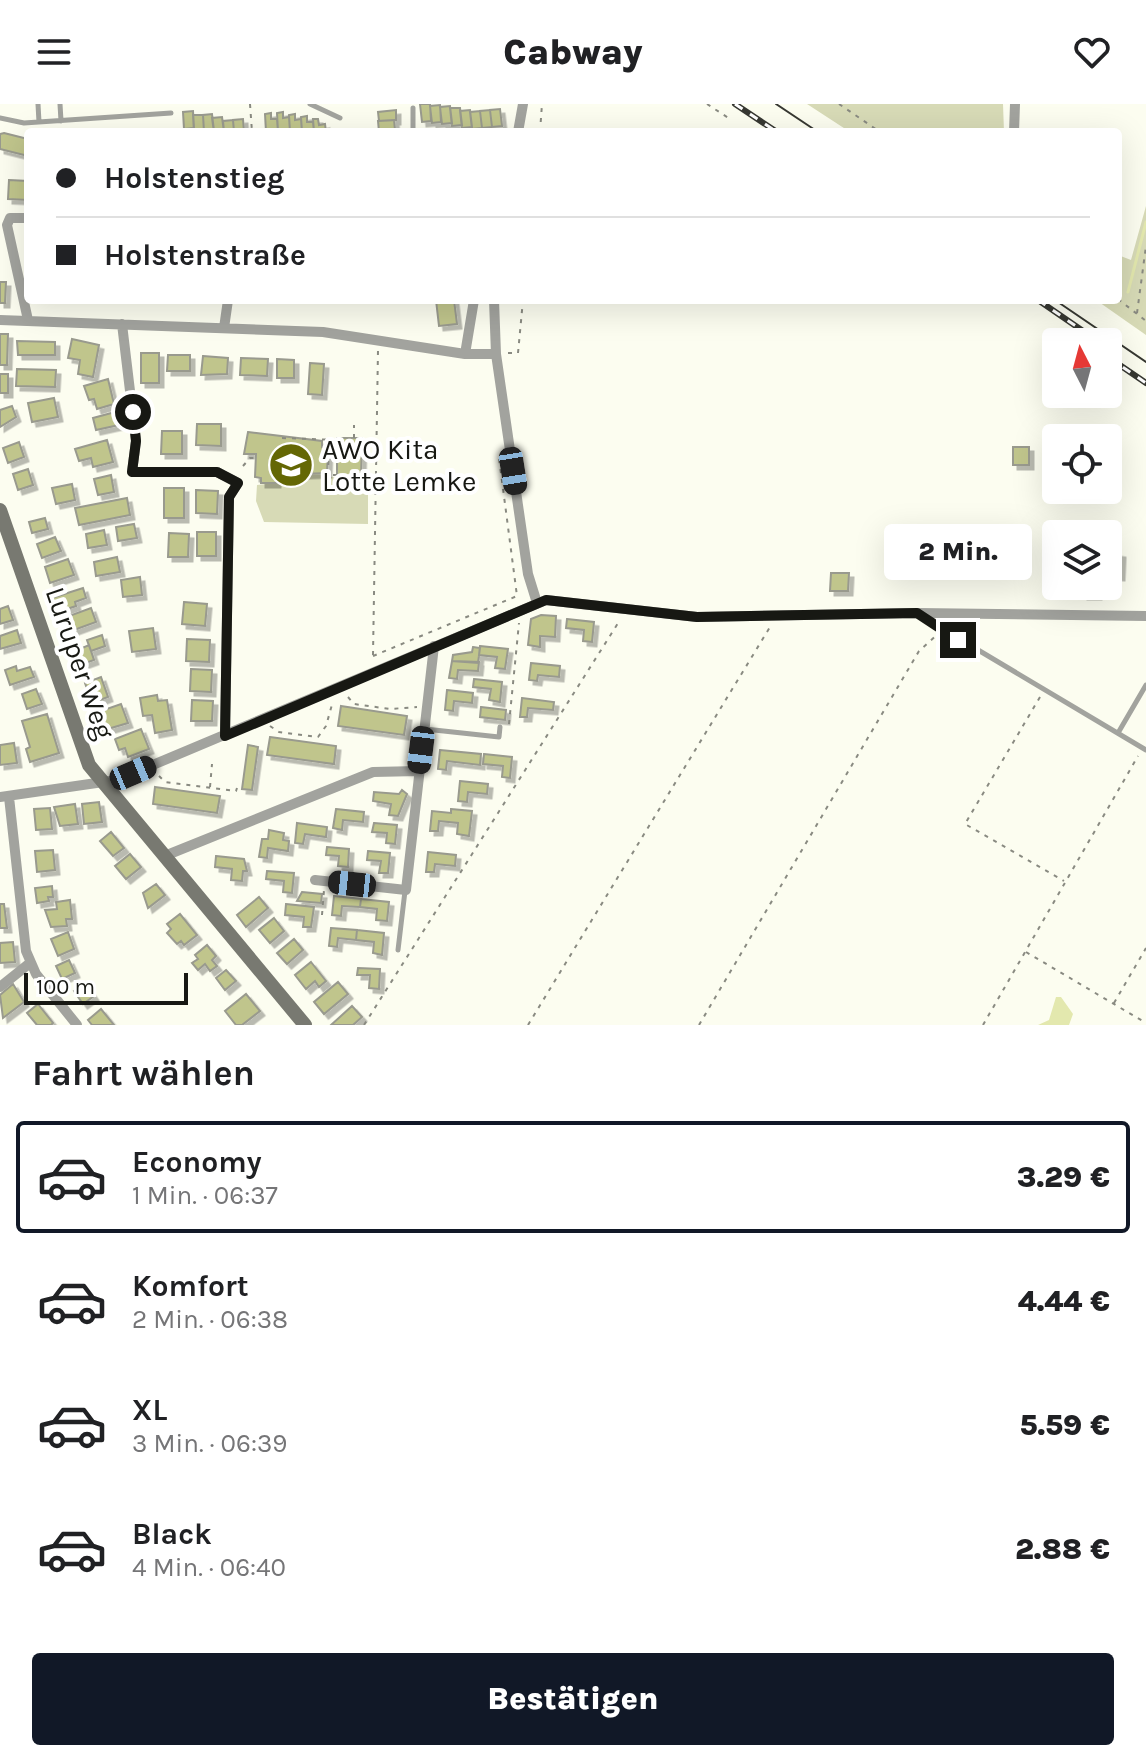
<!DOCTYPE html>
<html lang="de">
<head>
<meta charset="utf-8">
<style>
  body { margin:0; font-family:Karla,sans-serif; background:#f6f6f6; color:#202124; height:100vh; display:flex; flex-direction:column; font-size:30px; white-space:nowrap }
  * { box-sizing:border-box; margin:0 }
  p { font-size:26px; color:#757577 }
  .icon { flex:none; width:44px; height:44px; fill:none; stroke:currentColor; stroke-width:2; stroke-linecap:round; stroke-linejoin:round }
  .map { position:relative; height:921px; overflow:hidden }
  .drawer { display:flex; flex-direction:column; background:#fff; flex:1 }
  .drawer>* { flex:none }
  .banner { position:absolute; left:24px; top:24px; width:1098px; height:176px; border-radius:8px; box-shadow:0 8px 32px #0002; display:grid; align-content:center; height:176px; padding:0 32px; background:#fff }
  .needle { width:52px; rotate:354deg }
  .controls { position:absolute; left:1042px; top:224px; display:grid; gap:16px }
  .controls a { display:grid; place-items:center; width:80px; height:80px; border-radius:8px; background:#fff; box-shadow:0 8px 32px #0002; font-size:40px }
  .scale { position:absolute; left:24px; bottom:20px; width:164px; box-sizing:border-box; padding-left:8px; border:4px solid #171813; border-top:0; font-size:22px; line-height:28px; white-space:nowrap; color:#171813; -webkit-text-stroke:6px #fff; paint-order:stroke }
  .end { position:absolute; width:36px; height:36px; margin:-18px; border:10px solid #171813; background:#fff; box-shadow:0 0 0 4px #fff }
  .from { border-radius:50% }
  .bubble { position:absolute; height:56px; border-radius:8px; background:#fff; box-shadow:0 8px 32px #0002; font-size:26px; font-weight:800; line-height:56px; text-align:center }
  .car { position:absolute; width:24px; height:48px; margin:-24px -12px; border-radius:10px; box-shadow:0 0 6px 2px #0007; background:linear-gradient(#222 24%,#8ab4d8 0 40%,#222 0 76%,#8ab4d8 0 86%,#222 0) }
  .banner b { display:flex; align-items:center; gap:28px; height:76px; font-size:30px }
  .banner b+b { border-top:2px solid #e0e0e0 }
  .banner i { width:20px; height:20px; background:#202124 }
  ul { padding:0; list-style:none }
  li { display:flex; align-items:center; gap:24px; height:112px; margin:0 16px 12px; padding:0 16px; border:4px solid transparent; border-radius:8px }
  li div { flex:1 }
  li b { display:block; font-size:30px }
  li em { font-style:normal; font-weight:800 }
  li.on { border-color:#111827 }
  li>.icon { width:72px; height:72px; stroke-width:1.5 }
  h2 { padding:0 32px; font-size:36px; line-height:96px }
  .primary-button { display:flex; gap:16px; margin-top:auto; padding:16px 32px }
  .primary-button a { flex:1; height:92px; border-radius:8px; background:#111827; color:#fff; font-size:32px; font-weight:800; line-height:92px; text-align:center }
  header { display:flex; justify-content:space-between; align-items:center; height:104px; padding:0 32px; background:#fff; font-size:36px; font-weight:800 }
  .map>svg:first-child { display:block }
  .green { fill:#d7dab6 }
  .water { fill:#e3e8ae }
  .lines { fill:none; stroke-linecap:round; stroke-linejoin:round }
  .stream { stroke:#e3e8ae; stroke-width:3 }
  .building { fill:#c0c58c; stroke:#999a8e; stroke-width:2; filter:url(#shadow) }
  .path { stroke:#898a81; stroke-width:2; stroke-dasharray:4 6; stroke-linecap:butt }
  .lane { stroke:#a2a39e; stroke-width:5 }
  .street { stroke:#a2a39e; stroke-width:10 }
  .secondary { stroke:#787971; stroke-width:14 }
  .tram { stroke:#373832; stroke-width:2 }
  .rail-casing { stroke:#373832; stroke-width:6 }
  .rail { stroke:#fff; stroke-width:3; stroke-dasharray:9; stroke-linecap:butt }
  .route { stroke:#171813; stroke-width:10 }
  .labels { text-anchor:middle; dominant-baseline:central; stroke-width:8; stroke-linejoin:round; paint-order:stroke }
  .poi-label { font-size:28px; fill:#171813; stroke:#fff; text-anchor:start }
  .street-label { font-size:28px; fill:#171813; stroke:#fff }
</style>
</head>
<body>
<header><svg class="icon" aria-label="menu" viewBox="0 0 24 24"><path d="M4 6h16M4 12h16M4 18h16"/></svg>Cabway<svg class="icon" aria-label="heart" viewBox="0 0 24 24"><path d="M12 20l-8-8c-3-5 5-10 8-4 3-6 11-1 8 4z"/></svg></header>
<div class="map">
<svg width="1146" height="921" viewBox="0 0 1146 921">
  <defs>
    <filter id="shadow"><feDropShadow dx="4.5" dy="4.5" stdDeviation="0" flood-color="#0004"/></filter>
  </defs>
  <rect width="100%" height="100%" fill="#fcfdf0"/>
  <path class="green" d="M807 0H1003L1004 28H850Z
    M1146 102V231L1096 196H1118V151L1131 156Z
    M312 369H327V373L368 374V420L264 418 256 397 257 381 276 379 277 371Z"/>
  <path class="water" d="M1056 893H1061L1073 910 1069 921H1038L1049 916Z"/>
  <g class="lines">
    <path class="stream" d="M1128 188 1146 118"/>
  </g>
  <path class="building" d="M420 0H430L431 17 422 18Z
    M440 1 441 18 432 19 430 2Z
    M450 2 452 19 442 20 440 3Z
    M450 4H460L462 21 452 22Z
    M500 5 502 22 492 23 490 6Z
    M396 6V16L379 17 378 8Z
    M470 6 472 23 462 24 460 7Z
    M490 6 492 23 482 24 480 7Z
    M193 7 194 24 184 25 183 8Z
    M480 7 482 24 472 25 470 8Z
    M283 8V14L289 13 290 28H278L277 9Z
    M271 9V15H277L278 28H266L265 10Z
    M212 10 214 27 204 28 203 11Z
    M295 10V16L301 15 302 28H290L289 11Z
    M193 11H203L204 28H194Z
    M307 12V18H313L314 28H302L301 13Z
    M222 13 224 28H214L212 14Z
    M243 15 244 28H234L233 16Z
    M313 15H318L319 21 325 20 326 28H314Z
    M233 16 234 28H224L223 17Z
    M394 16 395 26 379 28 378 17Z
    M4 29 28 35V52L0 45V30Z
    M9 76 28 77V96L8 95Z
    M0 178H6L5 199H0Z
    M436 196H454L457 220 439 222Z
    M0 230H8L7 261H0Z
    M72 235 99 241 93 273 78 270 80 256 68 254Z
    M17 237 55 238V251H18Z
    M141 249H159V279H141Z
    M168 251H190V267H167Z
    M203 252 228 254 227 270 201 271Z
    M241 254 268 255 267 272 240 271Z
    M277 255 294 256V274H277Z
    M310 259 324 260 322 291 308 290Z
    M17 265 56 266 55 283 16 282Z
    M0 270H8V289H0Z
    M108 275 114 300 97 305 94 295 89 296 84 282Z
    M54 294 58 313 32 318 28 299Z
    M12 302 16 313 0 323V306Z
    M115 308 119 321 96 326 93 314Z
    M197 320H221V342L196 341Z
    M162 327H182V350H161Z
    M248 328 322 337V343H328L327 369 277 371 276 379H261V374L255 373 256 350H244Z
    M337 334H362L361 374 337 373Z
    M107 336 113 358 93 363 91 354 79 357 75 345Z
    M19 338 24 353 8 359 3 344Z
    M1013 343H1029V361H1013Z
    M28 365 33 381 18 386 13 370Z
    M111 371 114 388 98 391 94 375Z
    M72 380 75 396 56 400 52 384Z
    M164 384H184V414H164Z
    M196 386 218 387 217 410 196 409Z
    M127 394 130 411 79 421 75 404Z
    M45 414 48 425 32 429 29 418Z
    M134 420 137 434 118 437 116 423Z
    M104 426 107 441 88 444 86 430Z
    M197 428H216V452H197Z
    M169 429 189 430 188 453H168Z
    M55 433 61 447 42 454 37 440Z
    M1114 448 1121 449 1120 472 1108 471V454H1114Z
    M117 453 120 468 96 472 94 458Z
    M68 455 74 471 50 479 45 463Z
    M831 469H849L848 487H830Z
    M140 473 142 491 123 493 121 476Z
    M1083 482H1097V491H1083Z
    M83 484 86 494 75 498 76 502 61 507 58 498 54 500 52 494Z
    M184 498 207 500 205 522 182 520Z
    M8 502 13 516 0 520V505Z
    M91 504 96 518 74 526 69 512Z
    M541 511 556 512 555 533 540 532V543L528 541 531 515Z
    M567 515 594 518 592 538 583 537 584 526 566 524Z
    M153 524 156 545 132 548 129 527Z
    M17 526 21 539 0 545V532Z
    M102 531 105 542 91 547 87 536Z
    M187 535 210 536 209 558 186 557Z
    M89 541 94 556 80 561 75 547Z
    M480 542 508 545 505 565 495 564 497 553 479 551Z
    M473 543 480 544 478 559 452 557 453 551 472 548Z
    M452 557 479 558 478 567 458 566 457 575 449 574Z
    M531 559 560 562 559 573 538 571 537 577 529 576Z
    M16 562 17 567 30 563 34 573 10 581 5 566Z
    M191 565 212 566 211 588 190 587Z
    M101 573 108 593 92 599 85 579Z
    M474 575 502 578 500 598 489 596 491 585 473 583Z
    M36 585 42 600 27 605 22 590Z
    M447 586 473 589 472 599 454 597 453 607 445 606Z
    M157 591 158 597 167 596 172 626 155 629 152 611 143 612 140 594Z
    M522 594 554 598 553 606 528 604 527 613H520Z
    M192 596 213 597 212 617H191Z
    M121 600 128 619 101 627 95 609Z
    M341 602 407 612 404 631 338 622Z
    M481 603 506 606 505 616 480 613Z
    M47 610 59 649 30 658 26 645 30 643 22 617Z
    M141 625 149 645 128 653 125 644 119 646 115 635Z
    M270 633 336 642 334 660 267 651Z
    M14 639 17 659 0 661V641Z
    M248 641 258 643 252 686 242 685Z
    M440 646 481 650 480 661 447 657 446 666 438 665Z
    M484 650 512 653 510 674 502 673 503 662 483 660Z
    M460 677 488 680 487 690 468 688 467 698 458 697Z
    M155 683 220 692 217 709 153 700Z
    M402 686 407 690 398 712 389 711 391 700 373 697 374 688 399 690Z
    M99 698 102 718 84 720 82 700Z
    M75 700 78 720 60 722 54 703Z
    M50 704 52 725 36 726 34 705Z
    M336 705 364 708 363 718 343 716 342 726 333 724Z
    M451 705 472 707 469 732 457 730 458 719 439 717 438 727H430L432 707 451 709Z
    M297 719 327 723 326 733 305 730 303 740 295 739Z
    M374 719 397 721 395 740 386 739 387 729 372 728Z
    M269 726 284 729 283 736 289 737 288 747 268 744 267 754 259 753 262 735H268Z
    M111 728 124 744 113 752 100 737Z
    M327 743 349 745 348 763 338 762 339 752 326 751Z
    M53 746 55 766 37 768 35 747Z
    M368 747 390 749 388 769H379L381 757 367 756Z
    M428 748 456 751 455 762 435 760 434 768H426Z
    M130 750 141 763 126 775 115 762Z
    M216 752 244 755 247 767H243L242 777 231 776 232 765 215 763Z
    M267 767 294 769 292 789 283 788 284 777 266 775Z
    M156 780 165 791 148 804 143 789Z
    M52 782 53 793H48L49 797 37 799 35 784Z
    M302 788 322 790 321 799 297 797Z
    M334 792 361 795 360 803 342 802 341 812 332 811Z
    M259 793 268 804 246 823 237 811Z
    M361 795 389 798 387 817 376 816 377 805 360 803Z
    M70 796 72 815H66L67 822 51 823 45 806 57 805 56 798Z
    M0 800H4L7 824H0Z
    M286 800 314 803 311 823H303L304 813 285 811Z
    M180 810 197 831 184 841 181 837 177 840 167 829 171 825 167 820Z
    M274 814 284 827 270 839 259 826Z
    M331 824 357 826 356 836 338 834 337 843 329 842Z
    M357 826 384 829 382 851 373 849 374 838 356 836Z
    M68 828 74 845 58 852 51 835Z
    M294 835 303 846 287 860 277 849Z
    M13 838 15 858 0 859V839Z
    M207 841 216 852 212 856 217 862 210 867 205 860 198 866 192 859 198 855 195 851Z
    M69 856 75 869 62 875 56 862Z
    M311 858 326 877 319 883 315 877 306 885 295 871Z
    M358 864 380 865 379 885 369 884 370 871H357Z
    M226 866 236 877 225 886 216 874Z
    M338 878 348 890 324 910 314 898Z
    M85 879 94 892 83 900 74 887Z
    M13 880 24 898 3 914 0 891Z
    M246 890 260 907 242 921H236L225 907Z
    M38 900 53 919 51 921H37L27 909Z
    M352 902 362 913 353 921H331Z
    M101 905 114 921H92L88 916Z"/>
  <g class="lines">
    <path class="path" d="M250 0 252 28
      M707 0 730 15
      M839 0 880 28
      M540 28 542 0
      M1118 195 1146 217
      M1137 209 1146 142
      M508 249H518L523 196
      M282 334 337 336
      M354 334V321
      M243 362 250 354H256
      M323 371H337
      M328 371 329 336
      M373 551 378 246
      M373 552 517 492 499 354
      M348 593 354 600 390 605 417 603
      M1040 593 965 720 1064 777
      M509 620 519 519
      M270 622 279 628 318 633 326 622 333 597
      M159 672 165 678 236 687 237 684
      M210 683 212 660
      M322 811 324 786
      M1026 848 1146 919
      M1114 899 1146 844
      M364 921 620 516
      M528 921 770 523
      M699 921 919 547 938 530
      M983 921 1138 652"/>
    <path class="lane" d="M38 0 39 18
      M60 0 61 17
      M310 0 340 14
      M413 4V28
      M0 14 24 19 171 9
      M921 512 1146 646
      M958 536 959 510
      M425 625 499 633 500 623
      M1118 629 1146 581
      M398 846 405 787"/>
    <path class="street" d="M518 28 523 0
      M1014 28 1015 0
      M28 114H10L7 121 28 216
      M494 196 496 250 528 470 537 499
      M0 216 323 228 465 250H496
      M122 220 136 337 132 368H217L238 379 229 393 225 632
      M224 224 228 196
      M465 250 474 196
      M0 693 117 676 546 496 697 513 917 509 1146 512
      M9 693 26 847 36 870 77 921
      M167 751 373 668 419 667
      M315 776 406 786 434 542
      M0 883 30 859"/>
    <path class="secondary" d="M0 406 89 661 305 921"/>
    <path class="tram" d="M776 0 818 28
      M1055 196 1146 258"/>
    <g class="rail-casing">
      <path id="rail" d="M735 0 777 28
        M1038 196 1099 238
        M1108 253 1146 279"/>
    </g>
    <use href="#rail" class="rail"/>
  </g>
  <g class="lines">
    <path class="route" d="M133 308 136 337 132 368H217L238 379 229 393 225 632 546 496 697 513 917 509 958 536"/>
  </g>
  <defs>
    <g id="school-disc" transform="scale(2.3)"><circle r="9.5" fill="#646704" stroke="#fff"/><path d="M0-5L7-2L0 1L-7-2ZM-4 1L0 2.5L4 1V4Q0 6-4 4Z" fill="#fff"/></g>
  </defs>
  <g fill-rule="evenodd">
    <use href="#school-disc" x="291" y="361"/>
  </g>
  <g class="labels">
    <g class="poi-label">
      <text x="322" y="345">AWO Kita<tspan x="322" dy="32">Lotte Lemke</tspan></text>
    </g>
    <g class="street-label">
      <text transform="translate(80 559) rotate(71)">Luruper Weg</text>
    </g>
  </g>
</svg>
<div class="controls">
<a><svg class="needle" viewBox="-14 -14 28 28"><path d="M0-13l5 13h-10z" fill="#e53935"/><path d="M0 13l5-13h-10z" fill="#757577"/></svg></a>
<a><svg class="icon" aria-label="locate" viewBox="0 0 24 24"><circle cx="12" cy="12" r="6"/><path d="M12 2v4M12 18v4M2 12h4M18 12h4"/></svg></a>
<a><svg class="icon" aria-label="layers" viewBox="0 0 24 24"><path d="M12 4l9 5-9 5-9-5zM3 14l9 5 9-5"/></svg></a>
</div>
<div class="scale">100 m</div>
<i class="end from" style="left:133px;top:308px"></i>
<i class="end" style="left:958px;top:536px"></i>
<div class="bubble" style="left:884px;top:420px;width:148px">2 Min.</div>
<i class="car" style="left:513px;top:367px;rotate:171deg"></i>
<i class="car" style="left:421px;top:646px;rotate:187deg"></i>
<i class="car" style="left:133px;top:669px;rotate:67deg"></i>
<i class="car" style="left:352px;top:780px;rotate:276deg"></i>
<div class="banner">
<b><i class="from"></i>Holstenstieg</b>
<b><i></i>Holstenstraße</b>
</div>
</div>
<section class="drawer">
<h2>Fahrt wählen</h2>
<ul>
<li class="on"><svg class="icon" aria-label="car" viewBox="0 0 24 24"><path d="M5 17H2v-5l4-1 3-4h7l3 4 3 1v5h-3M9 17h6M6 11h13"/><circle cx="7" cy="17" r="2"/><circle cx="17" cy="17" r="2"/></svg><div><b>Economy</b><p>1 Min. · 06:37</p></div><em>3.29 €</em></li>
<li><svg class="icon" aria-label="car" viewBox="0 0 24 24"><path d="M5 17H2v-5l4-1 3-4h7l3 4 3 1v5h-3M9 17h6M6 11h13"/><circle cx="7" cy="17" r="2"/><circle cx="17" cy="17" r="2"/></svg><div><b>Komfort</b><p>2 Min. · 06:38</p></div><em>4.44 €</em></li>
<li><svg class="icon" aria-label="car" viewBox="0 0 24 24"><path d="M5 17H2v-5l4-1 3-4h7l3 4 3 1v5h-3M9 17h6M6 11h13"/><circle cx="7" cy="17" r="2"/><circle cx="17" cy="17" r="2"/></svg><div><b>XL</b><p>3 Min. · 06:39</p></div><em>5.59 €</em></li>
<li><svg class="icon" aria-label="car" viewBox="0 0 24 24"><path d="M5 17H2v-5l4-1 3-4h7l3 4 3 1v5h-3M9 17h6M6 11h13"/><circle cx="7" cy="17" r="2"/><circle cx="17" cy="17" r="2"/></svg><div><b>Black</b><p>4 Min. · 06:40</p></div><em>2.88 €</em></li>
</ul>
<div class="primary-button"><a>Bestätigen</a></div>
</section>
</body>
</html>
